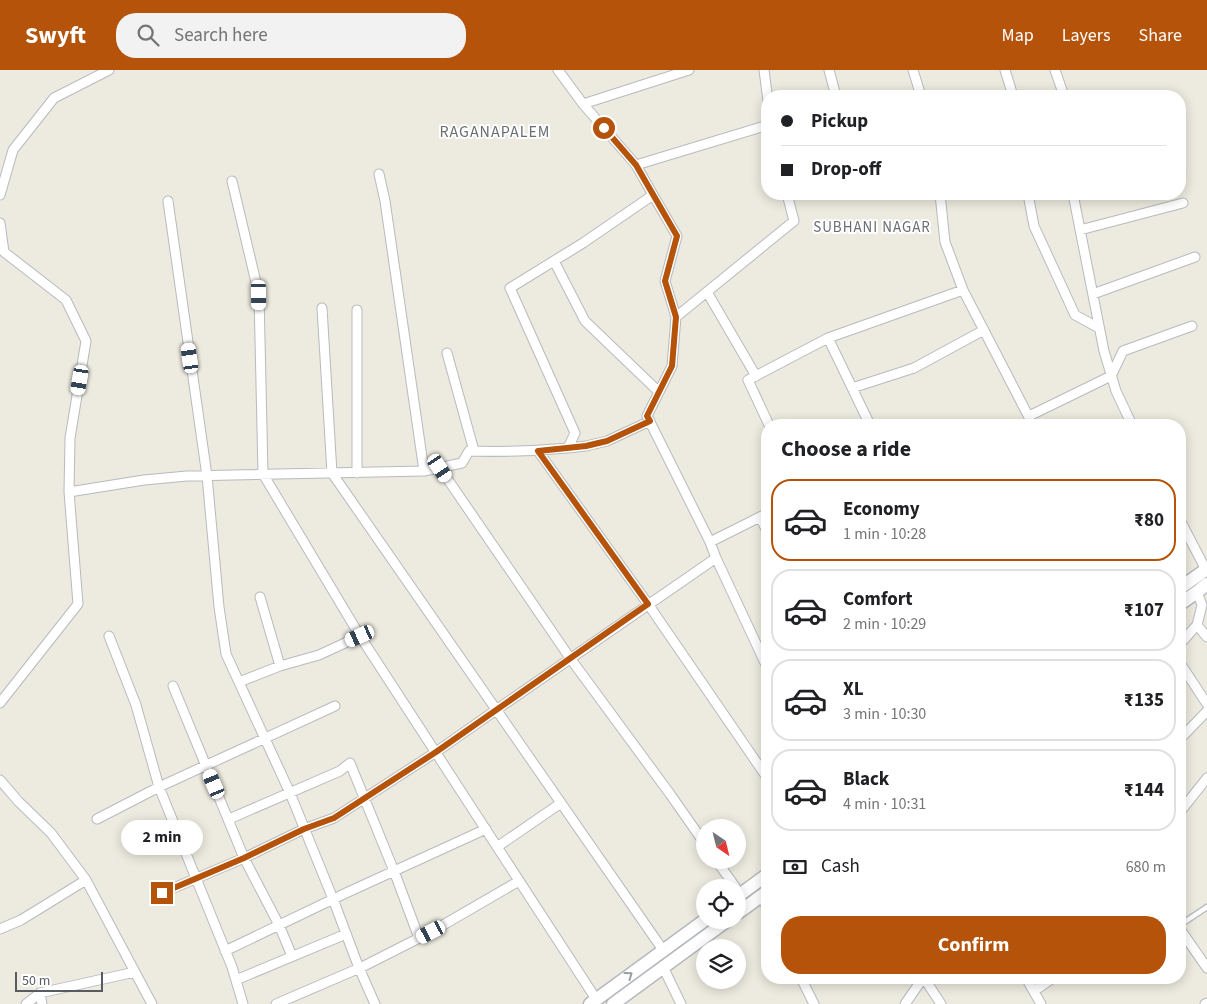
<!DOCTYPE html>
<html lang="en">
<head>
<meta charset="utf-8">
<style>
  body { margin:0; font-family:"Source Sans 3",sans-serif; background:#f2f2f2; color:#202124; height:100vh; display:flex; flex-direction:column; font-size:19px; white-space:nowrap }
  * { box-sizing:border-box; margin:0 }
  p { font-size:16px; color:#757577 }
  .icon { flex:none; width:28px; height:28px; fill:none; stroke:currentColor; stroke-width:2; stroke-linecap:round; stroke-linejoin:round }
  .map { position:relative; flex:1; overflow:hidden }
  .details { position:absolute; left:761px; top:349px; width:425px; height:565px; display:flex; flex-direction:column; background:#fff; border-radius:20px; box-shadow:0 2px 12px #0003 }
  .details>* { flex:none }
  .hud { position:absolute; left:761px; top:20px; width:425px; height:110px; border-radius:20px; box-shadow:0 2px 12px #0003; display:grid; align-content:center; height:110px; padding:0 20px; background:#fff }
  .needle { width:32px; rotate:145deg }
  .fabs { position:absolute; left:696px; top:749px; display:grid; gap:10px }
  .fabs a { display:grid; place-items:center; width:50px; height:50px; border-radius:50%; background:#fff; box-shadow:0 2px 12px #0003; font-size:25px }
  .scale { position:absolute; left:15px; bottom:12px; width:88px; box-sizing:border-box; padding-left:5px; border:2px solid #585c61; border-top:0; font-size:14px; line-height:18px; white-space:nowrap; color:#585c61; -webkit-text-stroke:4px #fff; paint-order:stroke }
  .end { position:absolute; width:22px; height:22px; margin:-11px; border:6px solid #b45309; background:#fff; box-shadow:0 0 0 2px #fff }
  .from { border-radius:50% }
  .bubble { position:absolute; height:35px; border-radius:18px; background:#fff; box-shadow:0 2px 12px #0003; font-size:16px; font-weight:700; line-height:35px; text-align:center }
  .car { position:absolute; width:15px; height:30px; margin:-15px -8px; border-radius:6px; box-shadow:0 0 4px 1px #0007; background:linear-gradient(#fff 24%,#345 0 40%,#fff 0 76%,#345 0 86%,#fff 0) }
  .hud b { display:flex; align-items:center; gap:18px; height:48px; font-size:19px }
  .hud b+b { border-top:1px solid #e0e0e0 }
  .hud i { width:12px; height:12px; background:#202124 }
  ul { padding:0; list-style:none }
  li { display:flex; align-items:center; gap:15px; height:82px; margin:0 10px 8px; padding:0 10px; border:2px solid #e0e0e0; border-radius:20px }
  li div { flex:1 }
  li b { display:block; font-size:19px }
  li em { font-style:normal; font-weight:700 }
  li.active { border-color:#b45309 }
  li>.icon { width:45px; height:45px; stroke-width:1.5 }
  h2 { padding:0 20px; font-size:22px; line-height:60px }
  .pay { display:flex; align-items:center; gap:12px; height:55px; padding:0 20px; font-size:19px }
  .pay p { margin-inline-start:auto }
  .action { display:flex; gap:10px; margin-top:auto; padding:10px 20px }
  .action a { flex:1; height:58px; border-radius:20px; background:#b45309; color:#fff; font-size:20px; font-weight:700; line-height:58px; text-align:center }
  header { display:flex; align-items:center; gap:30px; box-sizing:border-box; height:70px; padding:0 25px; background:#b45309; color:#fff }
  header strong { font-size:24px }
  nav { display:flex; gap:28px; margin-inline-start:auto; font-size:18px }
  .search { width:350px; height:45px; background:#f2f2f2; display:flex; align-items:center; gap:12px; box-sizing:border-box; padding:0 18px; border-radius:20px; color:#757577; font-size:19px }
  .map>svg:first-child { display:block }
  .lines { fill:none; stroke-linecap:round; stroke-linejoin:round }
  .lane-casing { stroke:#b7babf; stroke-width:7 }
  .street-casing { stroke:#b7babf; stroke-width:11 }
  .secondary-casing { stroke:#b5b9bf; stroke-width:15 }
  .lane { stroke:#fff; stroke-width:4.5 }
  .street { stroke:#fff; stroke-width:9 }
  .secondary { stroke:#fff; stroke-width:12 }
  .oneway { stroke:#9b9da0 }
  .route { stroke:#b45309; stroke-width:6 }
  .labels { text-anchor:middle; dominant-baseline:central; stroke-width:4; stroke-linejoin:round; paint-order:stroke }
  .neighbourhood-label { font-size:15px; letter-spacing:1px; fill:#696e73; stroke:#fff }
  .quarter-label { font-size:16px; letter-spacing:1px; fill:#696e73; stroke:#fff }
</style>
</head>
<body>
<header>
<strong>Swyft</strong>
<div class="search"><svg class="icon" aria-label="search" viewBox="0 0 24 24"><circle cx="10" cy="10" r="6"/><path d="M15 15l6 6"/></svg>Search here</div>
<nav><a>Map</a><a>Layers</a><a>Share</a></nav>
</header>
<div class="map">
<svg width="1207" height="934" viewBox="0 0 1207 934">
  <rect width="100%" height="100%" fill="#edeadf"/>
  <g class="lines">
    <g class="lane-casing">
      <path id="lane" d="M1180 855 1207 837"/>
    </g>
    <g class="street-casing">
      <path id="street" d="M764 0 768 31
        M829 0 836 26
        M913 0 921 26
        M1005 0 1013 26
        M1055 0 1064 26
        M583 34 689 0
        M636 95 768 55
        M379 104 385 131 424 401
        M232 111 259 225 263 404 360 566 596 929
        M940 124 945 172 963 220 1033 355
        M1028 124 1034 156 1075 245 1099 258
        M1073 124 1104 281 1116 321 1132 355
        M0 125 13 80 54 28 109 0
        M653 125 677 166 665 211 676 247
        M168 131 207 406 219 537 226 584 290 723 333 829 359 898 375 934
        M0 153 4 182 66 230 86 271 70 368 69 422 144 410 187 406 424 401 462 393 469 381C502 382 535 381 568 378L575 363 510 218 583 173 653 125 636 95 583 34 558 0
        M1080 160 1183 133
        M554 191 585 251 659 322
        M707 222 756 306
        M1093 224 1195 187
        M322 238 332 403 663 880
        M357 240V403
        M828 268 963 220
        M447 283 474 381
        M852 318 914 298 984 260
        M1029 346 1111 306 1123 281 1192 256
        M769 355 748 310 828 268 870 355
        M568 378 586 376 607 371 650 351
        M538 381 648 534 768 709
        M440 398 570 588 670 724 705 774
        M760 447 768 463
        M1180 450 1206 500
        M710 472 768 443
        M260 527 280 596
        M1197 555 1207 567
        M109 566 136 635 159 717 232 897 243 934
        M1180 574 1197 555 1202 535 1197 522
        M1180 593 1207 634
        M768 599 716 488 710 472 647 346 672 296 676 247 794 151 787 124
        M239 612 280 596 319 585 360 566
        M173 616 244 788 279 855 292 886
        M0 633 78 534 69 422
        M1180 669 1207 641
        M0 710 18 731 51 763 86 810 152 934
        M1180 742 1207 708
        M97 749 159 717 335 636
        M229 749 340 701 350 693 394 801 419 868
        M497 777 561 733
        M716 790 736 818
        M162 823 244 788 304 759 334 748 436 682 496 640 716 488
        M761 826 768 839
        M0 859 21 850 86 810
        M1180 859 1207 898
        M225 881 346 823 486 759
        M663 897 681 934
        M801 908 814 934
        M924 908 941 934
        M1026 908 1041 934
        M236 910 346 864
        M1034 921 1053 908
        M40 923 42 934
        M26 934 40 923 135 902
        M276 934 362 897 431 862 519 811
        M905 934 923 908
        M1205 934 1207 933"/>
    </g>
    <g class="secondary-casing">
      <path id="secondary" d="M1180 518 1207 499
        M1180 534 1197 522 1207 514
        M738 826 768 804
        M738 843 768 821
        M590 934 705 850
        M613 934 728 850"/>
    </g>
    <use href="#lane" class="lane"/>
    <use href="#street" class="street"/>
    <use href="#secondary" class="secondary"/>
  </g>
  <defs><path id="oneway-chevron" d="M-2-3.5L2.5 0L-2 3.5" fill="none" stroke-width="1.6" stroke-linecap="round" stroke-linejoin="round" transform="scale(1.25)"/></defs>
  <use class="oneway" href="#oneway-chevron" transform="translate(629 905) rotate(-36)"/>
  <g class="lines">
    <path class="route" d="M162 823 244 788 304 759 334 748 436 682 648 534 538 381 586 376 607 371 650 351 647 346 672 296 676 247 665 211 677 166 636 95 604 58"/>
  </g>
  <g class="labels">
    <g class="neighbourhood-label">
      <text x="872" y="157">SUBHANI NAGAR</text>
    </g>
    <g class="quarter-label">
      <text x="495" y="62">RAGANAPALEM</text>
    </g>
  </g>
</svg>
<div class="fabs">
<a><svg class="needle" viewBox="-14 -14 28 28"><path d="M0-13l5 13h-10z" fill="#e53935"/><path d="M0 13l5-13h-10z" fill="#757577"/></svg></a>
<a><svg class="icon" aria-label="locate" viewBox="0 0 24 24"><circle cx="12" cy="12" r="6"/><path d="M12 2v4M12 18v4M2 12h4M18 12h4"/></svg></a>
<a><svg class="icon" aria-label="layers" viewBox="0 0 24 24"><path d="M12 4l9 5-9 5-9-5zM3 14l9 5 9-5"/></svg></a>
</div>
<div class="scale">50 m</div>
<i class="end from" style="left:604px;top:58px"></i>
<i class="end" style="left:162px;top:823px"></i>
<div class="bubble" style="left:121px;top:750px;width:82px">2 min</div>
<i class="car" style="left:259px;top:225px;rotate:179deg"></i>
<i class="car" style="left:190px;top:288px;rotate:352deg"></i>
<i class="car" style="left:80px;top:310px;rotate:190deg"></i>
<i class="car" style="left:440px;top:398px;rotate:146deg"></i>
<i class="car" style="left:360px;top:566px;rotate:246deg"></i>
<i class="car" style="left:214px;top:714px;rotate:337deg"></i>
<i class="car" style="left:431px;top:862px;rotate:243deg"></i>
<div class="hud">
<b><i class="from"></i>Pickup</b>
<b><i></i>Drop-off</b>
</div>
<section class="details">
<h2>Choose a ride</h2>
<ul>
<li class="active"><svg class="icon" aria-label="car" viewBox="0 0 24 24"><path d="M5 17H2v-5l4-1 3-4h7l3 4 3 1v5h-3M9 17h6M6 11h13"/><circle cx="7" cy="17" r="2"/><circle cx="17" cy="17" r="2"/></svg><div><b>Economy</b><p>1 min · 10:28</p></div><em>₹80</em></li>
<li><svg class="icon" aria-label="car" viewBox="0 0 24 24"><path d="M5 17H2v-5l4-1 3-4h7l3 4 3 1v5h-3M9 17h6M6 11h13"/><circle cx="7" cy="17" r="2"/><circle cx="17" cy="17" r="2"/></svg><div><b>Comfort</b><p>2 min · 10:29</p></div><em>₹107</em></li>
<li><svg class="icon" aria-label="car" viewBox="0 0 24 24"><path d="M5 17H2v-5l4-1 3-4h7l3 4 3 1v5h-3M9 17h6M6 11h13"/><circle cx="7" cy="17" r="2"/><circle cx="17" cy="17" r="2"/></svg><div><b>XL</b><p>3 min · 10:30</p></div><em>₹135</em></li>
<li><svg class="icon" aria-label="car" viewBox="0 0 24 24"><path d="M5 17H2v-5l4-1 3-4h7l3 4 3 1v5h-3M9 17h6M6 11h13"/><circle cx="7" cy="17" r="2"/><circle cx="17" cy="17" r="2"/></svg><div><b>Black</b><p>4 min · 10:31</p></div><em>₹144</em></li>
</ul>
<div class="pay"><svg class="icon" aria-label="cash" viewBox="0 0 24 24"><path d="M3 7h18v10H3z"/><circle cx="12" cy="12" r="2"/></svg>Cash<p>680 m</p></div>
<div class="action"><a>Confirm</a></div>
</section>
</div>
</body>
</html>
